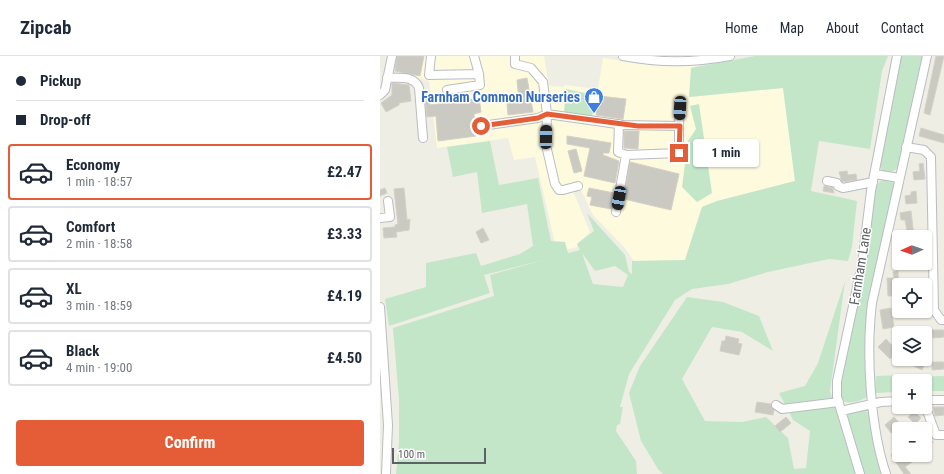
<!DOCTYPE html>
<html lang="en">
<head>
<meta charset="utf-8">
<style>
  body { margin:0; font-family:"Roboto Condensed",sans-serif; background:#f6f6f7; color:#1f2937; height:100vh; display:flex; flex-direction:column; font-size:15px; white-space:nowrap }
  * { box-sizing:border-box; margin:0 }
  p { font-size:13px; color:#747a83 }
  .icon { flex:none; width:22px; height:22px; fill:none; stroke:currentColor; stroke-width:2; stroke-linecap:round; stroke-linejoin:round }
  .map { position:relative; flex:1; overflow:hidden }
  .sheet { display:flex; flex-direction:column; background:#fff; width:380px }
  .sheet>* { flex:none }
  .top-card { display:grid; align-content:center; height:88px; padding:0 16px; background:#fff }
  .needle { width:26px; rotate:268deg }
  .tools { position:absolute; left:512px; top:174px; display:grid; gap:8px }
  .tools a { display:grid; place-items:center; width:40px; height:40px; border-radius:4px; background:#fff; box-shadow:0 1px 3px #0004; font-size:20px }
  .scale { position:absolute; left:12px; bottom:10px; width:94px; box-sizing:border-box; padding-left:4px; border:2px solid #5d6065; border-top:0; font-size:11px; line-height:14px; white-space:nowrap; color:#5d6065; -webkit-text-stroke:3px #fff; paint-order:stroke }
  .end { position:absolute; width:18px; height:18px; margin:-9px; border:5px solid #e45d36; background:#fff; box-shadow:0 0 0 2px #fff }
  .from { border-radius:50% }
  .bubble { position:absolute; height:28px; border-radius:4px; background:#fff; box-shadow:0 1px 3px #0004; font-size:13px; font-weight:700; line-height:28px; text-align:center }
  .car { position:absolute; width:12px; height:24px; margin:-12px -6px; border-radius:5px; box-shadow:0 0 3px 1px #0007; background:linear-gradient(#222 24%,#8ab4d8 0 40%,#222 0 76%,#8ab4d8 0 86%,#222 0) }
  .top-card b { display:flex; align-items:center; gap:14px; height:38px; font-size:15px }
  .top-card b+b { border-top:1px solid #e0e1e3 }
  .top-card i { width:10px; height:10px; background:#1f2937 }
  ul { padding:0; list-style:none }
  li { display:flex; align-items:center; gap:12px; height:56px; margin:0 8px 6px; padding:0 8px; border:2px solid #e0e1e3; border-radius:4px }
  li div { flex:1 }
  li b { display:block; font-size:15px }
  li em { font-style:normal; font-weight:700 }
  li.on { border-color:#e45d36 }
  li>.icon { width:36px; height:36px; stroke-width:1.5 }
  .action { display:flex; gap:8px; margin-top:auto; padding:8px 16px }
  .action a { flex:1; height:46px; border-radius:4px; background:#e45d36; color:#fff; font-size:16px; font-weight:700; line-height:46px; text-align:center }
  header { display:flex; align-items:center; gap:24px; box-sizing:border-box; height:56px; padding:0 20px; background:#fff; border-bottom:1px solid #e0e1e3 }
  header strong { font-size:19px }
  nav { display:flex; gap:22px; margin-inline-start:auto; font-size:14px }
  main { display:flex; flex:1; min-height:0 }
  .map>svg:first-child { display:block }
  .commercial { fill:#fdfadd }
  .green { fill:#c3e6c8; fill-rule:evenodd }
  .building { fill:#cac9c2; stroke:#d4d1c4 }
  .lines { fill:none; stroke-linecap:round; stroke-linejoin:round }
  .minor-casing { stroke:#babcc1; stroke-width:10 }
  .minor { stroke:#fff; stroke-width:8 }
  .route { stroke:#e45d36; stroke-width:5 }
  .labels { text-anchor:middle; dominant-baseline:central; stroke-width:3; stroke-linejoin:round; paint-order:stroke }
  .shop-label { font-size:14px; font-weight:bold; fill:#366cbe; stroke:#fff; text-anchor:end }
  .street-label { font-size:14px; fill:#5d6065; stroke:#fff }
</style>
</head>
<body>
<header>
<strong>Zipcab</strong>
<nav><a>Home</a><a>Map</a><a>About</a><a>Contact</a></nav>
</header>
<main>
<section class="sheet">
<div class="top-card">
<b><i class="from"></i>Pickup</b>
<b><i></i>Drop-off</b>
</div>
<ul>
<li class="on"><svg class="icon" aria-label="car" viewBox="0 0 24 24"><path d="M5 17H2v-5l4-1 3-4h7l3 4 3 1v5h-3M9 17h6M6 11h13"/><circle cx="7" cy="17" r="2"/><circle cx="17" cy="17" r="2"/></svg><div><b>Economy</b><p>1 min · 18:57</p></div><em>£2.47</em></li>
<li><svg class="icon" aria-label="car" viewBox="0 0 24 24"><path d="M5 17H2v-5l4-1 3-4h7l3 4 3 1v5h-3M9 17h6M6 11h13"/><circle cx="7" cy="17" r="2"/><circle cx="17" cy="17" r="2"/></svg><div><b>Comfort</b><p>2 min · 18:58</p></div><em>£3.33</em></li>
<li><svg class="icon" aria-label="car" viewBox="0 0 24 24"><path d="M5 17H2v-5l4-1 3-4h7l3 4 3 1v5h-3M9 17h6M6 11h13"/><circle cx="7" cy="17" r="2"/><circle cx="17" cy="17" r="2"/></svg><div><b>XL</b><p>3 min · 18:59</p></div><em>£4.19</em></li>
<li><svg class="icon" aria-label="car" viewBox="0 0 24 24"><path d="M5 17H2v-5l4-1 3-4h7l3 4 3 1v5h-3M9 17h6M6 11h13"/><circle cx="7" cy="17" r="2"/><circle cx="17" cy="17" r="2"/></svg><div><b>Black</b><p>4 min · 19:00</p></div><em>£4.50</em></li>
</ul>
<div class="action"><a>Confirm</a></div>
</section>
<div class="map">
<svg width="564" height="418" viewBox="0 0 564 418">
  <rect width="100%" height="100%" fill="#efeee5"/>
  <path class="commercial" d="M18 0H164L169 30 184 31V29L218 33 223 2 273 9 319 7V9L311 12 310 41 403 32 415 125 337 145 322 151 305 204 254 205 244 191 213 159 201 134 193 135 210 176 197 188V191L177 196 155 101 134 104 128 82 57 92 49 25 30 20V18L15 15Z"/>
  <path class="green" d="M375 0H508L502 15 490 93 439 85 431 135 477 145 472 191 468 205 449 203 388 216 348 228 312 233 295 244 249 318 240 351H243L240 368 237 369 236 375 256 405 257 418H16L19 387V344L13 272 114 240 110 219 163 204 104 219 110 237 9 270 5 243 46 231V207L96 197 101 210 140 198 153 190 147 148 102 157 97 116 73 121 67 91 110 85 119 129 158 122 171 185 185 186 188 197 200 194 197 188 214 175 207 157 245 199 249 216 252 218V205L305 204 322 151 337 145 415 125 403 32 309 41 311 12ZM202 197 215 215 235 210 248 219 243 231 213 228Z
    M521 0H544L518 112C513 116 507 118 501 113L500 107Z
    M186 33 219 40 217 56H213L212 63 184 57Z
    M319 48 332 137 317 146 302 131 308 85 316 73 310 50Z
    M504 122 510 123 514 127V133L489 249 486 273 487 341C481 345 464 351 460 341 458 336 460 327 460 321L494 131Z
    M465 225 450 335 476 418H283L278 413 261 385 249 337 260 310 307 241 343 246 379 260 393 295 362 276 332 271 302 323 325 365 362 366 386 361 408 382 414 413 426 412 430 375 413 364 399 337 425 330 438 307Z
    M521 319 517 336 495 337 496 320Z
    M564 320V335H545V325H523L524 321Z
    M479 352 489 357 504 418H482L466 362 471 355Z"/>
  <path class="building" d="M17 0H44L40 20 15 15Z
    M556 0H564L550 59 544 57Z
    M147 22 153 56 128 59 127 47 139 45 137 24Z
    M12 27 29 29 31 45 19 47V49L6 56 1 47 12 39Z
    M49 40 50 49 99 42 101 56 94 58 96 80 58 85 56 60 47 61 45 41Z
    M219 40 246 43 243 63 216 59Z
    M541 72 564 79V87L539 80Z
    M244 75H259L258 93 244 92Z
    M187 80 231 87 229 97H223V99L239 105 235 127 204 120 210 92 187 88Z
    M196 93 202 115 194 117 188 95Z
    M250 106 299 118 291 154 244 143Z
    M543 107 545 123 534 124 533 116 540 115 539 108Z
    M467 115 468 119 476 118 477 124 462 126 459 116Z
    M444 130 453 132 454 137 443 135Z
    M5 132 7 137 0 140V134Z
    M24 132 27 164 30 163 29 174 16 176 17 181 4 182 3 172 15 171V169L18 168 14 133Z
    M209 132 234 137 231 153 210 149 212 141 207 140Z
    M536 135 537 147 526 148 525 140 531 139V136Z
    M531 155 534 181H524L523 176 527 175 525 164H521L520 157Z
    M103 172 109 184 101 187 96 176Z
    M519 193V207H533V210L517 212 514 194Z
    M518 215 519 240H508L507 222H514L513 216Z
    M511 252 514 271 503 273 500 254Z
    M552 274H564V281L553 282Z
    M346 280 359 283 358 287 362 288 359 299 340 295 342 285H345Z
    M506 283 518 296 510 303 498 291Z
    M520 303H547L542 314Z
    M552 306H564V313L552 314Z
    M377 346 391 348 394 354 393 359 375 356Z
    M553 351H564V359L555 360Z
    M534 355 541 362 535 368 528 361Z
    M406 361 411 367 400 376 395 370Z
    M514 361 520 368 511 377 505 369Z
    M549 382 553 386 545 395V386Z
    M519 392V399H527L532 406 525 411 531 418H524L511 399Z"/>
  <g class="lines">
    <g class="minor-casing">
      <path id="minor" d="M51 0 49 19 99 18 100 29 67 34
        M94 0 99 18
        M243 0C280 7 312 7 350 0
        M7 22C19 22 34 19 39 32L43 82
        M0 39 5 34 12 0
        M239 68 238 96 246 99 299 97V70
        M101 70 158 62 167 58 163 26 151 12 135 8V0
        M526 91 544 94 551 101 554 254 561 264H564
        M495 118 519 122
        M447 125 457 127 458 130 463 132 493 126
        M198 130 183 134H179L175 128 166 89 167 58 244 69 299 70 300 52
        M236 156 246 99
        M0 162 10 161 8 145
        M0 251 8 369 6 418
        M545 344H564
        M546 344V352L556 379H564
        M396 349 402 353 459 346
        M461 355 501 346 519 345
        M480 418 457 341V325L482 208 491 135 517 0
        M506 418C490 370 486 297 492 247L547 0"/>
    </g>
    <use href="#minor" class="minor"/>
  </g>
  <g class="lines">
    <path class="route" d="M101 70 158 62 167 58 258 70H300L299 97"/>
  </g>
  <defs>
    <g id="shop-pin" transform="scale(1)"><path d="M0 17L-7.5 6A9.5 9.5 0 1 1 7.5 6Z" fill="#3f7fe0" stroke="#fff"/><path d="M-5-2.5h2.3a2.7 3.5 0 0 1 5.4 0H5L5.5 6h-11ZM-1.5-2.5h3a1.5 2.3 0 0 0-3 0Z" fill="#fff"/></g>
  </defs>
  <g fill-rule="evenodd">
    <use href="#shop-pin" x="214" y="41"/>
  </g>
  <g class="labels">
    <g class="shop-label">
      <text x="200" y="41">Farnham Common Nurseries</text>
    </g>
    <g class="street-label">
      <text transform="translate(480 210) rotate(-81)">Farnham Lane</text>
    </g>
  </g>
</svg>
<div class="tools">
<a><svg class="needle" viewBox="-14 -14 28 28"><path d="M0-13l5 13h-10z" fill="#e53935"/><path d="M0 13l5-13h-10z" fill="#747a83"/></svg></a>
<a><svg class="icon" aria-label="locate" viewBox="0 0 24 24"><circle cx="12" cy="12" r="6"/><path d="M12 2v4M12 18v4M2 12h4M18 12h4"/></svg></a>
<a><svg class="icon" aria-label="layers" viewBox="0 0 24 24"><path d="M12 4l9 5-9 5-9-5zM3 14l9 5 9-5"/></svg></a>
<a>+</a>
<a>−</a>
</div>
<div class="scale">100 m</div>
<i class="end from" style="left:101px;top:70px"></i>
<i class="end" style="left:299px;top:97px"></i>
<div class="bubble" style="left:313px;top:83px;width:66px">1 min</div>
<i class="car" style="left:300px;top:52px;rotate:183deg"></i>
<i class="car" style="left:166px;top:81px;rotate:1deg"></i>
<i class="car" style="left:239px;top:142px;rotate:190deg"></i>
</div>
</main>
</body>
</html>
